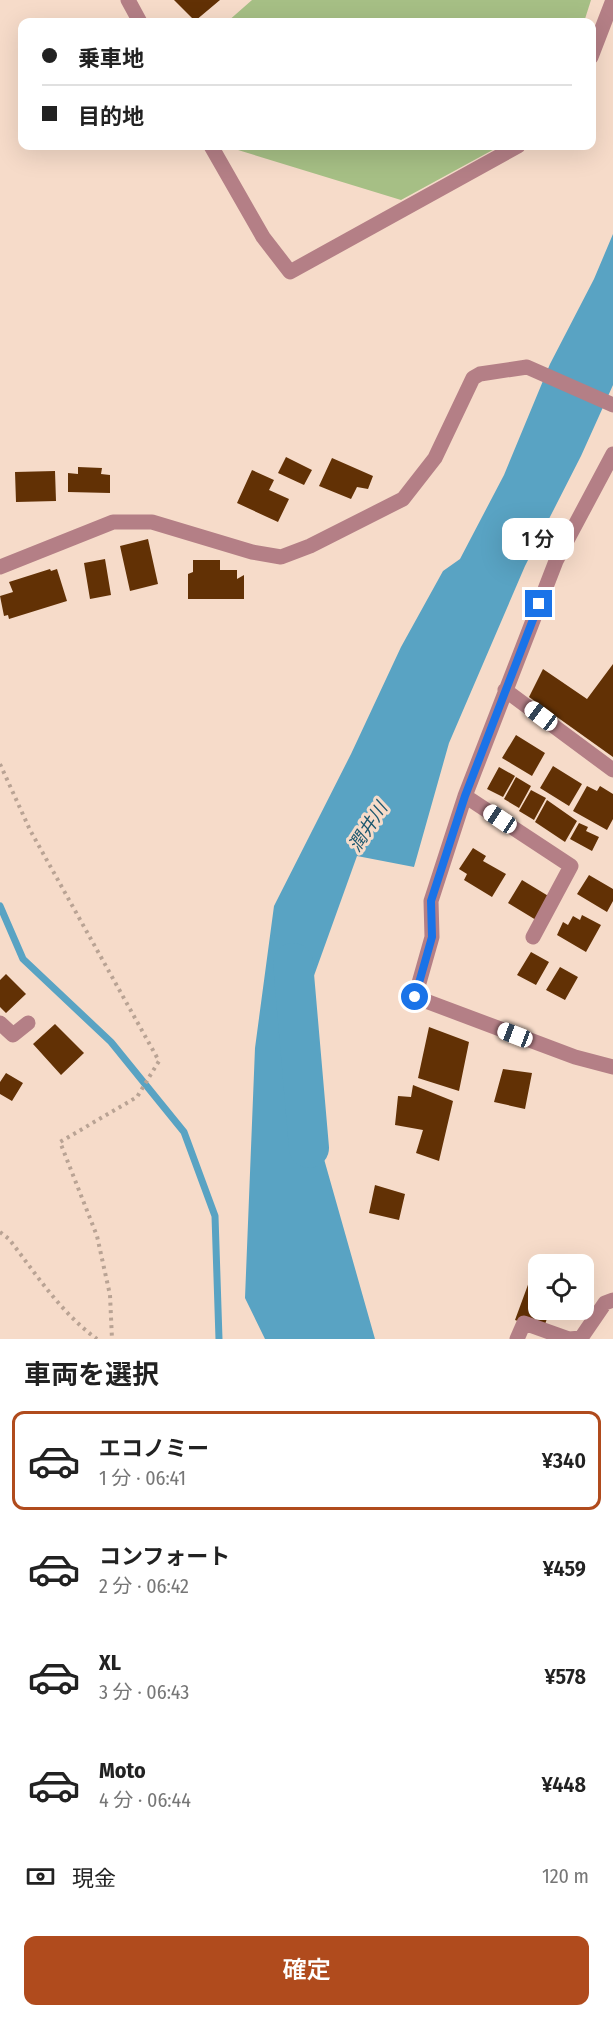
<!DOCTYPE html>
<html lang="ja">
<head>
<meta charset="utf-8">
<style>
  body { margin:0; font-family:"Fira Sans Condensed","Noto Sans JP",sans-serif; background:#f2f2f2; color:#222; height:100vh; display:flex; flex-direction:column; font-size:22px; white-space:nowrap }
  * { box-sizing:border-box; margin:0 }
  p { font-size:20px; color:#767676 }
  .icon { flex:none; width:33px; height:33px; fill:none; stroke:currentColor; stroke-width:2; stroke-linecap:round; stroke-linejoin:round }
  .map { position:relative; height:1339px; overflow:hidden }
  .details { display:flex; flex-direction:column; background:#fff; flex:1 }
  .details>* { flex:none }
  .banner { position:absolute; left:18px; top:18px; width:578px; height:132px; border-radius:12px; box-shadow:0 6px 24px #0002; display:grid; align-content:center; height:132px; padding:0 24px; background:#fff }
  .buttons { position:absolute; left:528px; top:1254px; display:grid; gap:12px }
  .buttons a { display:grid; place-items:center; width:66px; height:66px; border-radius:12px; background:#fff; box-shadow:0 6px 24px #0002; font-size:30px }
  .end { position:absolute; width:27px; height:27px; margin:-14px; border:8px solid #1a73e8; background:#fff; box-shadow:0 0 0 3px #fff }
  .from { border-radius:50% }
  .bubble { position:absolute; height:42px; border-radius:12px; background:#fff; box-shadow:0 6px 24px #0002; font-size:20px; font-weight:600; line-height:42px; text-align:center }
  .car { position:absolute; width:18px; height:36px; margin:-18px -9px; border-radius:8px; box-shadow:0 0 4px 2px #0007; background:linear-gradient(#fff 24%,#345 0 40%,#fff 0 76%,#345 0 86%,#fff 0) }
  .banner b { display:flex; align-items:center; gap:21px; height:57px; font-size:22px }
  .banner b+b { border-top:2px solid #e0e0e0 }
  .banner i { width:15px; height:15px; background:#222 }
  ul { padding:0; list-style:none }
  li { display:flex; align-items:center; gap:18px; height:99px; margin:0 12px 9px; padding:0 12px; border:3px solid transparent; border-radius:12px }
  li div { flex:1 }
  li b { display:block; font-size:22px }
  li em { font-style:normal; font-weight:600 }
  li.selected { border-color:#b04b1d }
  li>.icon { width:54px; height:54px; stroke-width:1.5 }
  h2 { padding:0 24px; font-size:27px; line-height:72px }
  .pay { display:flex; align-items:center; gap:15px; height:66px; padding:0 24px; font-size:22px }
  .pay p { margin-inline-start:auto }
  .cta { display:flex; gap:12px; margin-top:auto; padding:12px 24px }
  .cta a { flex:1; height:69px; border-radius:12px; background:#b04b1d; color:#fff; font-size:24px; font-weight:600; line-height:69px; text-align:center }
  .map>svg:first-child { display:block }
  .green { fill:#a6bf85 }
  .water { fill:#59a3c3 }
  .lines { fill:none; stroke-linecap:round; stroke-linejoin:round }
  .stream { stroke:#59a3c3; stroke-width:7 }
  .river { stroke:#59a3c3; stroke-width:40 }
  .building { fill:#623105 }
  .path { stroke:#b9a394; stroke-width:4; stroke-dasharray:3 4.5; stroke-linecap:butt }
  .minor { stroke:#b47f86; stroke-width:15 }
  .route { stroke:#1a73e8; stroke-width:8 }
  .labels { text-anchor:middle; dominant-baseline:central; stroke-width:6; stroke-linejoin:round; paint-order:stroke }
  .water-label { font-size:18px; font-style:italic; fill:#1c576e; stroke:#f6dbc9 }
</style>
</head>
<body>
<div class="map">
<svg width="613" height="1339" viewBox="0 0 613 1339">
  <rect width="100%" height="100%" fill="#f6dbc9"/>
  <path class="green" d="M252 0H591L584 22H227Z
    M225 146H500L401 200Z"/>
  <path class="water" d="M613 234V385L581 456 525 566 449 743 414 867 357 856 288 1048 307 1099 375 1339H265L245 1298 255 1048 274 906 351 754 401 647 443 571 460 559 504 475 550 364 594 279Z"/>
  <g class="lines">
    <path class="stream" d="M0 906 23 959 111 1042 184 1132 215 1216 219 1339"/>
    <path class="river" d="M293 963 309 1148"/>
  </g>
  <path class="building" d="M174 0H220L195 21Z
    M286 457 312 470 304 485 278 473Z
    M332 458 373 476 368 489 357 487 351 499 319 486Z
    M78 467 102 468 101 474 110 475V493L68 492V473L78 474Z
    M252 470 274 480 269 490 289 499 278 522 237 503Z
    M55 471 56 501 16 502 15 472Z
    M148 539 158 584 130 591 120 546Z
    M105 559 111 595 90 599 84 563Z
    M193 560H220V570H237V579L244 575V599H188V574L193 572Z
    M50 569 51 571 57 569 67 601 9 619 8 615 4 616 0 596 13 592 9 582Z
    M613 664V757L529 697 543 669 587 699Z
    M516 735 545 753 532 776 502 758Z
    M553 766 582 784 569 806 540 788Z
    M499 767 515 776 503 797 487 789Z
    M516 777 531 786 519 808 504 799Z
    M587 786 597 791 600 786 613 794V819L607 830 573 811Z
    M531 790 546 798 534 820 519 811Z
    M547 800 577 821 565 842 535 822Z
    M579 823 588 827 586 831 599 837 592 851 570 839Z
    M473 848 486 856 483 861 506 874 492 897 464 880 467 874 459 869Z
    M589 875 613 889V901L607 912 577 894Z
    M522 880 550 897 536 920 508 903Z
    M582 915 601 925 586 952 557 935 563 922 568 925 573 916 580 920Z
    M531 952 549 962 536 985 517 975Z
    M560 967 578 977 565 1000 546 990Z
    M6 974 26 994 6 1013 0 1007V980Z
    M55 1024 84 1053 61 1075 33 1044Z
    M429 1027 469 1042 459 1091 418 1078Z
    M503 1069 532 1073 525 1109 494 1102Z
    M6 1073 23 1083 12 1101 0 1094V1082Z
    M413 1085 453 1101 439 1161 416 1153 423 1130 395 1125 398 1096 411 1097Z
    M375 1185 405 1194 399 1220 369 1213Z
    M529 1282 538 1285V1310H550L543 1330 515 1320Z"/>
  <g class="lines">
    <path class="path" d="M0 764 30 830 159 1061 137 1097 60 1142 97 1236 110 1295 112 1339
      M0 1232 9 1239C36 1274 61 1313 97 1339"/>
    <path class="minor" d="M128 0 140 22
      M591 57 613 0
      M211 146 263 237 290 272 518 146
      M613 454 556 561 465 796 431 901 432 937 415 997 575 1057 613 1067
      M0 567 113 522H152L252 552 281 557 310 546 403 499 435 458 473 378 480 374 527 367 613 405
      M505 690 613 770
      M465 796 571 866 533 937
      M0 1023 13 1035 28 1023
      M517 1339 524 1323 569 1339 581 1338 605 1303 613 1300"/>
  </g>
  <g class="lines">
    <path class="route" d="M415 997 432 937 431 901 465 796 539 604"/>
  </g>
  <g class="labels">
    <g class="water-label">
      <text transform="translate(368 827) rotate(-57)">潤井川</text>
    </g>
  </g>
</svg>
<div class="buttons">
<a><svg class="icon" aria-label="locate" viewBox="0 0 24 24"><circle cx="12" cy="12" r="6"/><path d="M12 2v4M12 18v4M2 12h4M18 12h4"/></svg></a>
</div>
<i class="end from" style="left:415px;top:997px"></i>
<i class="end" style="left:539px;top:604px"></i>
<div class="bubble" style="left:502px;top:518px;width:72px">1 分</div>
<i class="car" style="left:541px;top:716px;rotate:307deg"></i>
<i class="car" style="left:500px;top:819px;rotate:304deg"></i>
<i class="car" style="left:515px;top:1035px;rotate:291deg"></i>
<div class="banner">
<b><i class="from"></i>乗車地</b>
<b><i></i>目的地</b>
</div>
</div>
<section class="details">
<h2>車両を選択</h2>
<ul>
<li class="selected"><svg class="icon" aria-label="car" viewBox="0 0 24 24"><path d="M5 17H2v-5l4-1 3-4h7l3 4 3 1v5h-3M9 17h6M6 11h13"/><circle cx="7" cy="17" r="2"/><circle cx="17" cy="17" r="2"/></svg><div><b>エコノミー</b><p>1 分 · 06:41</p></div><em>¥340</em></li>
<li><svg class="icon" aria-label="car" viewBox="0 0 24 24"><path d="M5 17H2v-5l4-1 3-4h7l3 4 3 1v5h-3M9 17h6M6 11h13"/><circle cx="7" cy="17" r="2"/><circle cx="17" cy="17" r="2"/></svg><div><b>コンフォート</b><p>2 分 · 06:42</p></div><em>¥459</em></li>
<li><svg class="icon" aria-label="car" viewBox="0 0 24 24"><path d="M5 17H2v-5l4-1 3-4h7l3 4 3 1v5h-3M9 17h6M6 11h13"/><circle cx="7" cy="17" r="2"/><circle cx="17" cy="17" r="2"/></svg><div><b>XL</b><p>3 分 · 06:43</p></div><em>¥578</em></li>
<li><svg class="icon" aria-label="car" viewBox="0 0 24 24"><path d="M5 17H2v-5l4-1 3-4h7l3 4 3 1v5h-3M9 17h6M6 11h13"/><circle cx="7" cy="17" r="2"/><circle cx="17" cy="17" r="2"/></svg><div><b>Moto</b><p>4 分 · 06:44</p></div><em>¥448</em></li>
</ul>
<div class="pay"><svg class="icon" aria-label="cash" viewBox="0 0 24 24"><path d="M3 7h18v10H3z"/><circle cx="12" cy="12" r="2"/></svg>現金<p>120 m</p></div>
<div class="cta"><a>確定</a></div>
</section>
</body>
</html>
